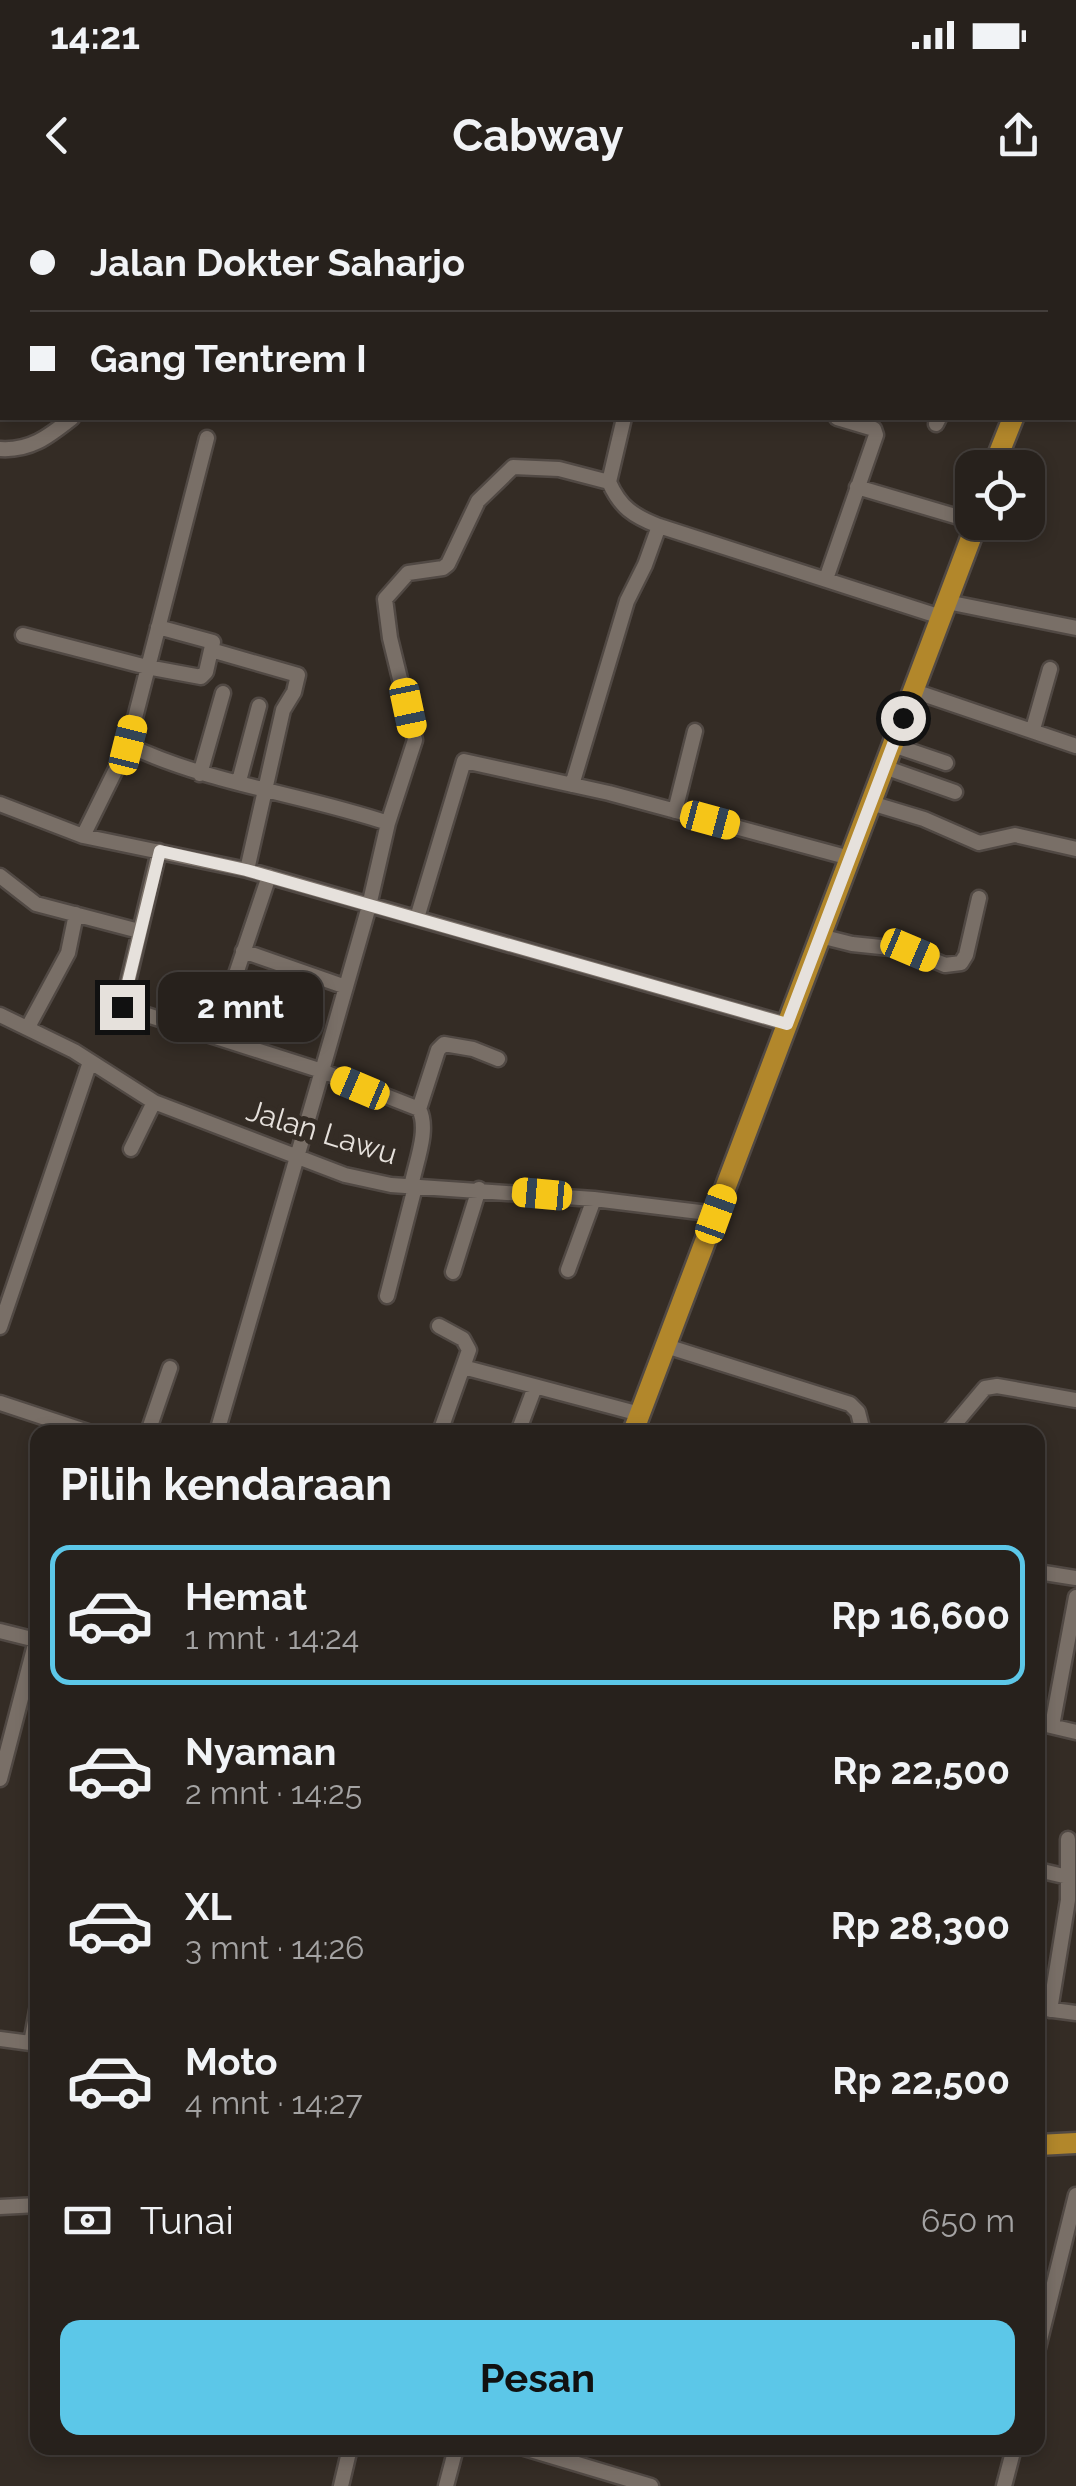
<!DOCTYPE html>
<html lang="id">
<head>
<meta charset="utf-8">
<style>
  body { margin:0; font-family:Raleway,sans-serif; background:#2f2925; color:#f1f3f6; height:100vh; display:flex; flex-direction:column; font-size:38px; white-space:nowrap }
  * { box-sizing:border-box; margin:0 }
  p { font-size:32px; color:#a4a3a3 }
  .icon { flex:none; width:55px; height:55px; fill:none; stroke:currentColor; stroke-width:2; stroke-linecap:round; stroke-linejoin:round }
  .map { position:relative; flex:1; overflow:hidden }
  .drawer { position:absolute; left:30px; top:1225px; width:1015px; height:1030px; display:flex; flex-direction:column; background:#27211c; border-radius:20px; box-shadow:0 5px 15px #0003,0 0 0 2px #433e3b }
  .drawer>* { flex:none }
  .guide { position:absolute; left:0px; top:0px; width:1078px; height:220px; box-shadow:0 5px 15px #0003,0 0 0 2px #433e3b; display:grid; align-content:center; height:220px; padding:0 30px; background:#27211c }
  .fabs { position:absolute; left:955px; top:250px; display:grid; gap:20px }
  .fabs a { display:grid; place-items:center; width:90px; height:90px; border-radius:20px; background:#27211c; box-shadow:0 5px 15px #0003,0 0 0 2px #433e3b; font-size:50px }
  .end { position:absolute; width:45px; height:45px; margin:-22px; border:12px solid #e6e1dc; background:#111; box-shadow:0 0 0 5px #111 }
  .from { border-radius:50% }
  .bubble { position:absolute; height:70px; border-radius:20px; background:#27211c; box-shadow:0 5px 15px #0003,0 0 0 2px #433e3b; font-size:32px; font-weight:700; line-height:70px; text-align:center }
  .car { position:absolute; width:30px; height:60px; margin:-30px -15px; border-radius:12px; box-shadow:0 0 8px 2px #0007; background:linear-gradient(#f5c518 24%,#345 0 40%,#f5c518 0 76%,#345 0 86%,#f5c518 0) }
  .guide b { display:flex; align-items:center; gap:35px; height:95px; font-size:38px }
  .guide b+b { border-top:2px solid #433e3b }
  .guide i { width:25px; height:25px; background:#f1f3f6 }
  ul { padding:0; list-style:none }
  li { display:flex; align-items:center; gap:30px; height:140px; margin:0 20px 15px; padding:0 10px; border:5px solid transparent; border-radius:20px }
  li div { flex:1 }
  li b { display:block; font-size:38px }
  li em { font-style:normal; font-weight:700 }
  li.active { border-color:#5cc7e8 }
  li>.icon { width:90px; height:90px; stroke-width:1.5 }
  h2 { padding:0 30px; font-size:45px; line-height:120px }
  .pay { display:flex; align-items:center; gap:25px; height:110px; padding:0 30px; font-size:38px }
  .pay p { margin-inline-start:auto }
  .primary-button { display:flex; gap:20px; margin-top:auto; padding:20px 30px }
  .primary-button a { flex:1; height:115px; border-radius:20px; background:#5cc7e8; color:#111; font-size:40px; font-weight:700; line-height:115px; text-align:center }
  .status { display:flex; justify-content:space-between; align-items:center; height:70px; padding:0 50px; background:#27211c; direction:ltr }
  .status svg { height:28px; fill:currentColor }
  header { display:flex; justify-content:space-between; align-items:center; height:130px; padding:0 30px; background:#27211c; font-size:45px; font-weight:700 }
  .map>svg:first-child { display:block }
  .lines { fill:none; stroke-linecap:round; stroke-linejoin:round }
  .minor-casing { stroke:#514944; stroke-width:19 }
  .highway-casing { stroke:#514944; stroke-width:25 }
  .minor { stroke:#796f67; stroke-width:14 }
  .highway { stroke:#b2872b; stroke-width:20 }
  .route { stroke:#e6e1dc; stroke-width:12 }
  .labels { text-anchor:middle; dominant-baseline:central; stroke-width:10; stroke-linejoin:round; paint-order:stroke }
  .street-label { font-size:30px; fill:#e6e1dc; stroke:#342c25 }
</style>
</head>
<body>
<div class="status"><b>14:21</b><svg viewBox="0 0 49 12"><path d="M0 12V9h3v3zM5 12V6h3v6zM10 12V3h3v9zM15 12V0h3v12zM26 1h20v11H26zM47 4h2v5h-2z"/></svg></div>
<header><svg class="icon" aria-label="back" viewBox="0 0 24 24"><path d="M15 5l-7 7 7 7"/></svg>Cabway<svg class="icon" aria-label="share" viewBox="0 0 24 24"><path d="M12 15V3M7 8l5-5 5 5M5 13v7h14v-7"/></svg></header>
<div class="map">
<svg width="1076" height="2286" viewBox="0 0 1076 2286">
  <rect width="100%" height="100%" fill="#342c25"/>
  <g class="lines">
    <g class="minor-casing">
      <path id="minor" d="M737 0 744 2
        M918 0 925 2
        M167 2 168 0
        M587 2V0
        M673 2 674 0
        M855 2 856 0
        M1021 2 1022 0
        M1075 81H1076
        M936 224 939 218
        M0 249C31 251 49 236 72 218
        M609 282 624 218
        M857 287 972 321
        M826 379 876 235 874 229 837 218
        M947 402 1076 428
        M158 427 213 442 211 450
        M23 435 147 467 201 477 206 472 211 450 298 475 294 492 283 510 247 670
        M914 491 1076 546
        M1033 529 1050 469
        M128 545C210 584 302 594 388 623L369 706 322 871 122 807 159 651
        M893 545 946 563
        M884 567 955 592
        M200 574 223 493
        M239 581 259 506
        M572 585 627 401 645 365 659 326
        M871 603 924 619 979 643 1015 635 1076 649
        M0 604 83 636 247 670 787 824
        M675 611 695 531
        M388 623 415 540 390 438 385 399 408 373 443 368 448 364 478 301 513 267 559 269 609 282C620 307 633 316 659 326L941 417
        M83 636 128 545 207 238
        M0 676 36 704 139 731
        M417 718 464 561 609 593 850 658
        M820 736 852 744 910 750 945 765 961 763 966 755 979 698
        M243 751 346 787
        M236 774 269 676
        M0 815 74 851 154 902 345 975 391 985 594 999 716 1014
        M28 827 68 753 76 714
        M131 949 154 902
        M411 987C415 964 430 930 419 909
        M568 1070 594 999
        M453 1072 479 989
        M387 1096 415 987
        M439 1126 463 1139 469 1150 440 1232
        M0 1127 90 862
        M666 1146 850 1204 858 1212 863 1232
        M463 1167 640 1214
        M0 1203 88 1232
        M148 1232 170 1168
        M217 1232 322 871 419 909 438 850 444 844 473 849 498 859
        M518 1232 535 1187
        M948 1232 985 1188 997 1186 1076 1200
        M1038 1372 1076 1378
        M0 1431 36 1440
        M1038 1523 1076 1532
        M1052 1526 1076 1397
        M0 1579 38 1433
        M1038 1670 1068 1677
        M1038 1808 1076 1813
        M1050 1810 1068 1700V1639
        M0 1839 38 1844
        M31 1843 38 1805
        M0 2007 38 2005
        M1038 2148 1076 1995
        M524 2248 651 2286
        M341 2286 350 2248
        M446 2286 456 2248
        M1004 2286 1014 2248"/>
    </g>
    <g class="highway-casing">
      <path id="highway" d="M1075 62 1076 59
        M993 268 1013 218
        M633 1232 977 322
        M1038 1945 1076 1943"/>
    </g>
    <use href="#minor" class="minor"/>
    <use href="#highway" class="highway"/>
  </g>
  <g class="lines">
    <path class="route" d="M122 807 160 651 246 670 787 824 903 518"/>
  </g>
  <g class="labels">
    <g class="street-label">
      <text transform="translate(322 932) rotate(17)">Jalan Lawu</text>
    </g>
  </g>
</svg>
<div class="fabs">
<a><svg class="icon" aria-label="locate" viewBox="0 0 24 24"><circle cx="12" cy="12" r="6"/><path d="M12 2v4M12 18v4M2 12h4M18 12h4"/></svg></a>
</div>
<i class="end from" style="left:903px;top:518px"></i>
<i class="end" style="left:122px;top:807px"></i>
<div class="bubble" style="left:158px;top:772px;width:165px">2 mnt</div>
<i class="car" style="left:408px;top:508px;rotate:168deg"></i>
<i class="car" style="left:128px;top:545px;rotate:14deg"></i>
<i class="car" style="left:710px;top:620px;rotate:105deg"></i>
<i class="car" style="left:910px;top:750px;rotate:113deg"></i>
<i class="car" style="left:360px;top:888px;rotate:293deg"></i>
<i class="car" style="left:542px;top:994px;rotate:275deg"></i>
<i class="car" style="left:716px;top:1014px;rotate:20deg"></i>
<div class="guide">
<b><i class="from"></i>Jalan Dokter Saharjo</b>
<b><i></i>Gang Tentrem I</b>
</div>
<section class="drawer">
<h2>Pilih kendaraan</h2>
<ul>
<li class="active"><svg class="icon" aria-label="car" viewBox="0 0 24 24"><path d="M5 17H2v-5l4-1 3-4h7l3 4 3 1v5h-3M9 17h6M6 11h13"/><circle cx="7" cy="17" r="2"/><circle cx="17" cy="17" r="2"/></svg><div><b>Hemat</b><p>1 mnt · 14:24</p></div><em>Rp 16,600</em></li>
<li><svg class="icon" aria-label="car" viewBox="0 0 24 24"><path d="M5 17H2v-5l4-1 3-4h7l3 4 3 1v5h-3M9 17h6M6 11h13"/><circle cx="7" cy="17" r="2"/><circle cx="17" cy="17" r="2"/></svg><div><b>Nyaman</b><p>2 mnt · 14:25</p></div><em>Rp 22,500</em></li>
<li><svg class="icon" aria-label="car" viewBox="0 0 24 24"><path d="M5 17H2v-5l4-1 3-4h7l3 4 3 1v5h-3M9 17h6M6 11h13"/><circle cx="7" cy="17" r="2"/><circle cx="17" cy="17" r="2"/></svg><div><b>XL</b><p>3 mnt · 14:26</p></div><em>Rp 28,300</em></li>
<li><svg class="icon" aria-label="car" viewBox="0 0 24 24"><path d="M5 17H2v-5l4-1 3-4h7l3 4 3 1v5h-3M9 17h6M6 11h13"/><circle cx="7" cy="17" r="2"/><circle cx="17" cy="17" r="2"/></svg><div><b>Moto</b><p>4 mnt · 14:27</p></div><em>Rp 22,500</em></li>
</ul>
<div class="pay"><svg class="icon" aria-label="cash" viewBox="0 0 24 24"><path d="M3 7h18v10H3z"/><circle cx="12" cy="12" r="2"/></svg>Tunai<p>650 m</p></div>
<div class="primary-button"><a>Pesan</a></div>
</section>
</div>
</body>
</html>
